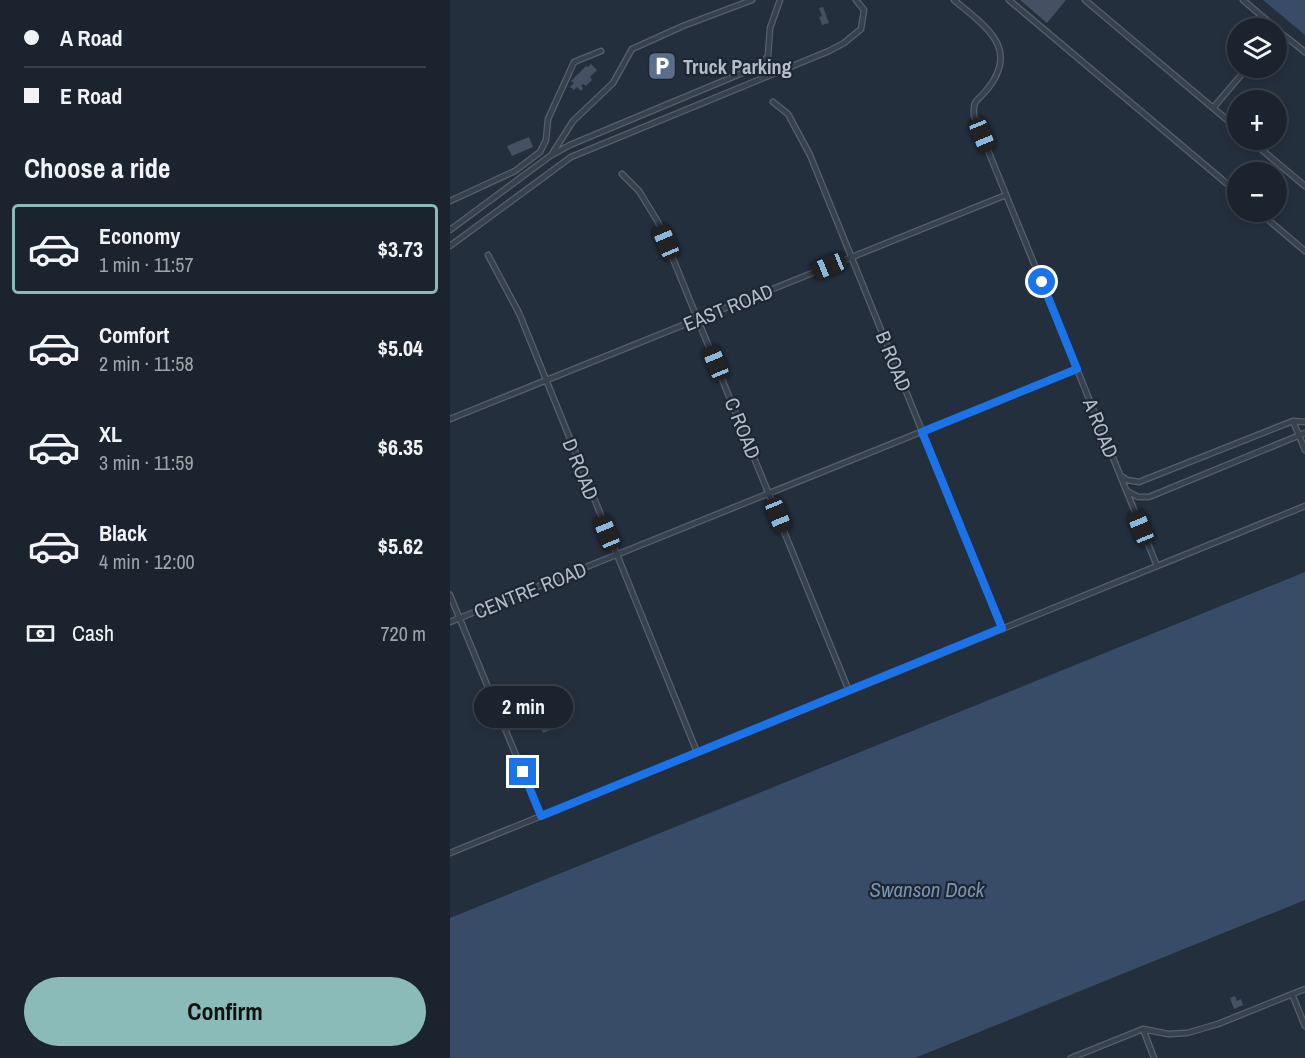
<!DOCTYPE html>
<html lang="en">
<head>
<meta charset="utf-8">
<style>
  body { margin:0; font-family:"Archivo Narrow",sans-serif; background:#242b36; color:#f1f3f6; height:100vh; display:flex; flex-direction:column; font-size:22px; white-space:nowrap }
  * { box-sizing:border-box; margin:0 }
  p { font-size:20px; color:#a0a4aa }
  .icon { flex:none; width:33px; height:33px; fill:none; stroke:currentColor; stroke-width:2; stroke-linecap:round; stroke-linejoin:round }
  .map { position:relative; flex:1; overflow:hidden }
  .sheet { display:flex; flex-direction:column; background:#1b232e; width:450px }
  .sheet>* { flex:none }
  .banner { display:grid; align-content:center; height:132px; padding:0 24px; background:#1b232e }
  .fabs { position:absolute; left:777px; top:18px; display:grid; gap:12px }
  .fabs a { display:grid; place-items:center; width:60px; height:60px; border-radius:50%; background:#1b232e; box-shadow:0 3px 9px #0003,0 0 0 2px #39404a; font-size:30px }
  .end { position:absolute; width:27px; height:27px; margin:-14px; border:8px solid #1a73e8; background:#fff; box-shadow:0 0 0 3px #fff }
  .from { border-radius:50% }
  .bubble { position:absolute; height:42px; border-radius:21px; background:#1b232e; box-shadow:0 3px 9px #0003,0 0 0 2px #39404a; font-size:20px; font-weight:800; line-height:42px; text-align:center }
  .car { position:absolute; width:18px; height:36px; margin:-18px -9px; border-radius:8px; box-shadow:0 0 4px 2px #0007; background:linear-gradient(#222 24%,#8ab4d8 0 40%,#222 0 76%,#8ab4d8 0 86%,#222 0) }
  .banner b { display:flex; align-items:center; gap:21px; height:57px; font-size:22px }
  .banner b+b { border-top:2px solid #39404a }
  .banner i { width:15px; height:15px; background:#f1f3f6 }
  ul { padding:0; list-style:none }
  li { display:flex; align-items:center; gap:18px; height:90px; margin:0 12px 9px; padding:0 12px; border:3px solid transparent; border-radius:6px }
  li div { flex:1 }
  li b { display:block; font-size:22px }
  li em { font-style:normal; font-weight:800 }
  li.on { border-color:#8bbbb9 }
  li>.icon { width:54px; height:54px; stroke-width:1.5 }
  h2 { padding:0 24px; font-size:27px; line-height:72px }
  .pay { display:flex; align-items:center; gap:15px; height:66px; padding:0 24px; font-size:22px }
  .pay p { margin-inline-start:auto }
  .action { display:flex; gap:12px; margin-top:auto; padding:12px 24px }
  .action a { flex:1; height:69px; border-radius:36px; background:#8bbbb9; color:#111; font-size:24px; font-weight:800; line-height:69px; text-align:center }
  main { display:flex; flex:1; min-height:0 }
  .map>svg:first-child { display:block }
  .water { fill:#394c67 }
  .building { fill:#455162 }
  .lines { fill:none; stroke-linecap:round; stroke-linejoin:round }
  .service-casing { stroke:#565f6c; stroke-width:7 }
  .service { stroke:#38414e; stroke-width:4.5 }
  .route { stroke:#1a73e8; stroke-width:8 }
  .labels { text-anchor:middle; dominant-baseline:central; stroke-width:4.5; stroke-linejoin:round; paint-order:stroke }
  .poi-label { font-size:20px; font-weight:bold; fill:#b4bcc9; stroke:#1d2633; text-anchor:start }
  .street-label { font-size:20px; fill:#b4bcc9; stroke:#1d2633 }
  .water-label { font-size:21px; font-style:italic; fill:#7c92b1; stroke:#1d2633 }
</style>
</head>
<body>
<main>
<section class="sheet">
<div class="banner">
<b><i class="from"></i>A Road</b>
<b><i></i>E Road</b>
</div>
<h2>Choose a ride</h2>
<ul>
<li class="on"><svg class="icon" aria-label="car" viewBox="0 0 24 24"><path d="M5 17H2v-5l4-1 3-4h7l3 4 3 1v5h-3M9 17h6M6 11h13"/><circle cx="7" cy="17" r="2"/><circle cx="17" cy="17" r="2"/></svg><div><b>Economy</b><p>1 min · 11:57</p></div><em>$3.73</em></li>
<li><svg class="icon" aria-label="car" viewBox="0 0 24 24"><path d="M5 17H2v-5l4-1 3-4h7l3 4 3 1v5h-3M9 17h6M6 11h13"/><circle cx="7" cy="17" r="2"/><circle cx="17" cy="17" r="2"/></svg><div><b>Comfort</b><p>2 min · 11:58</p></div><em>$5.04</em></li>
<li><svg class="icon" aria-label="car" viewBox="0 0 24 24"><path d="M5 17H2v-5l4-1 3-4h7l3 4 3 1v5h-3M9 17h6M6 11h13"/><circle cx="7" cy="17" r="2"/><circle cx="17" cy="17" r="2"/></svg><div><b>XL</b><p>3 min · 11:59</p></div><em>$6.35</em></li>
<li><svg class="icon" aria-label="car" viewBox="0 0 24 24"><path d="M5 17H2v-5l4-1 3-4h7l3 4 3 1v5h-3M9 17h6M6 11h13"/><circle cx="7" cy="17" r="2"/><circle cx="17" cy="17" r="2"/></svg><div><b>Black</b><p>4 min · 12:00</p></div><em>$5.62</em></li>
</ul>
<div class="pay"><svg class="icon" aria-label="cash" viewBox="0 0 24 24"><path d="M3 7h18v10H3z"/><circle cx="12" cy="12" r="2"/></svg>Cash<p>720 m</p></div>
<div class="action"><a>Confirm</a></div>
</section>
<div class="map">
<svg width="855" height="1058" viewBox="0 0 855 1058">
  <rect width="100%" height="100%" fill="#242f3e"/>
  <path class="water" d="M813 0H855V35Z
    M855 572V900L465 1058H0V918Z"/>
  <path class="building" d="M570 0H616L597 23Z
    M373 7 379 23 372 25 369 17 372 16 369 8Z
    M141 64 147 70 140 77 142 80 136 86 133 84 131 86 133 88 131 91 127 87 124 90 120 87 124 83 121 81 136 66 138 67Z
    M79 137 83 147 62 156 57 146Z
    M92 697 105 728 93 733 80 702Z
    M785 996 787 1001 791 999 793 1005 784 1009 780 998Z"/>
  <g class="lines">
    <g class="service-casing">
      <path id="service" d="M504 0C536 27 572 49 535 92 526 102 523 100 524 116L707 566
        M559 0 788 193
        M635 0 788 129
        M793 0 826 28
        M826 29 855 52
        M323 102 338 114 360 155 552 628
        M763 108 797 68
        M800 140 855 186
        M102 154 123 121 163 83 182 49 233 26 302 0
        M172 174 189 191 208 222 399 691
        M0 201 65 171 90 152 96 140 98 119 124 62 151 51
        M809 212 855 251
        M0 230 100 156 120 145 309 66 318 56 320 28 330 0
        M0 246 121 157 379 51 394 43 411 29 414 10 406 0
        M38 255 69 313 247 752
        M0 419 556 195
        M843 421 855 450
        M671 476 677 480 689 482 843 421 855 422
        M677 491 688 497H699L855 433
        M0 595 91 816
        M0 622 627 369
        M0 853 855 506
        M842 994 855 1026
        M693 1029 704 1058
        M621 1058 693 1029 718 1034 737 1033 768 1024 855 989"/>
    </g>
    <use href="#service" class="service"/>
  </g>
  <g class="lines">
    <path class="route" d="M73 772 91 816 552 628 472 432 627 369 592 282"/>
  </g>
  <defs>
    <g id="parking-square" transform="scale(1.5)"><rect x="-9" y="-9" width="18" height="18" rx="4" fill="#5c6f8a" stroke="#1d2633"/><path d="M-3.5-5.5H1a3.5 3.5 0 0 1 0 7H-1V5.5H-3.5ZM-1-3.4V-.6H.8a1.4 1.4 0 0 0 0-2.8Z" fill="#fff"/></g>
  </defs>
  <g fill-rule="evenodd">
    <use href="#parking-square" x="212" y="66"/>
  </g>
  <g class="labels">
    <g class="poi-label">
      <text x="233" y="66">Truck Parking</text>
    </g>
    <g class="street-label">
      <text transform="translate(278 307) rotate(-22)">EAST ROAD</text>
      <text transform="translate(444 361) rotate(68)">B ROAD</text>
      <text transform="translate(293 428) rotate(68)">C ROAD</text>
      <text transform="translate(651 428) rotate(68)">A ROAD</text>
      <text transform="translate(131 469) rotate(68)">D ROAD</text>
      <text transform="translate(80 590) rotate(-22)">CENTRE ROAD</text>
    </g>
    <g class="water-label">
      <text x="477" y="889">Swanson Dock</text>
    </g>
  </g>
</svg>
<div class="fabs">
<a><svg class="icon" aria-label="layers" viewBox="0 0 24 24"><path d="M12 4l9 5-9 5-9-5zM3 14l9 5 9-5"/></svg></a>
<a>+</a>
<a>−</a>
</div>
<i class="end from" style="left:592px;top:282px"></i>
<i class="end" style="left:73px;top:772px"></i>
<div class="bubble" style="left:24px;top:686px;width:99px">2 min</div>
<i class="car" style="left:532px;top:135px;rotate:158deg"></i>
<i class="car" style="left:216px;top:242px;rotate:337deg"></i>
<i class="car" style="left:379px;top:266px;rotate:248deg"></i>
<i class="car" style="left:266px;top:363px;rotate:338deg"></i>
<i class="car" style="left:328px;top:515px;rotate:158deg"></i>
<i class="car" style="left:691px;top:528px;rotate:338deg"></i>
<i class="car" style="left:157px;top:533px;rotate:338deg"></i>
</div>
</main>
</body>
</html>
